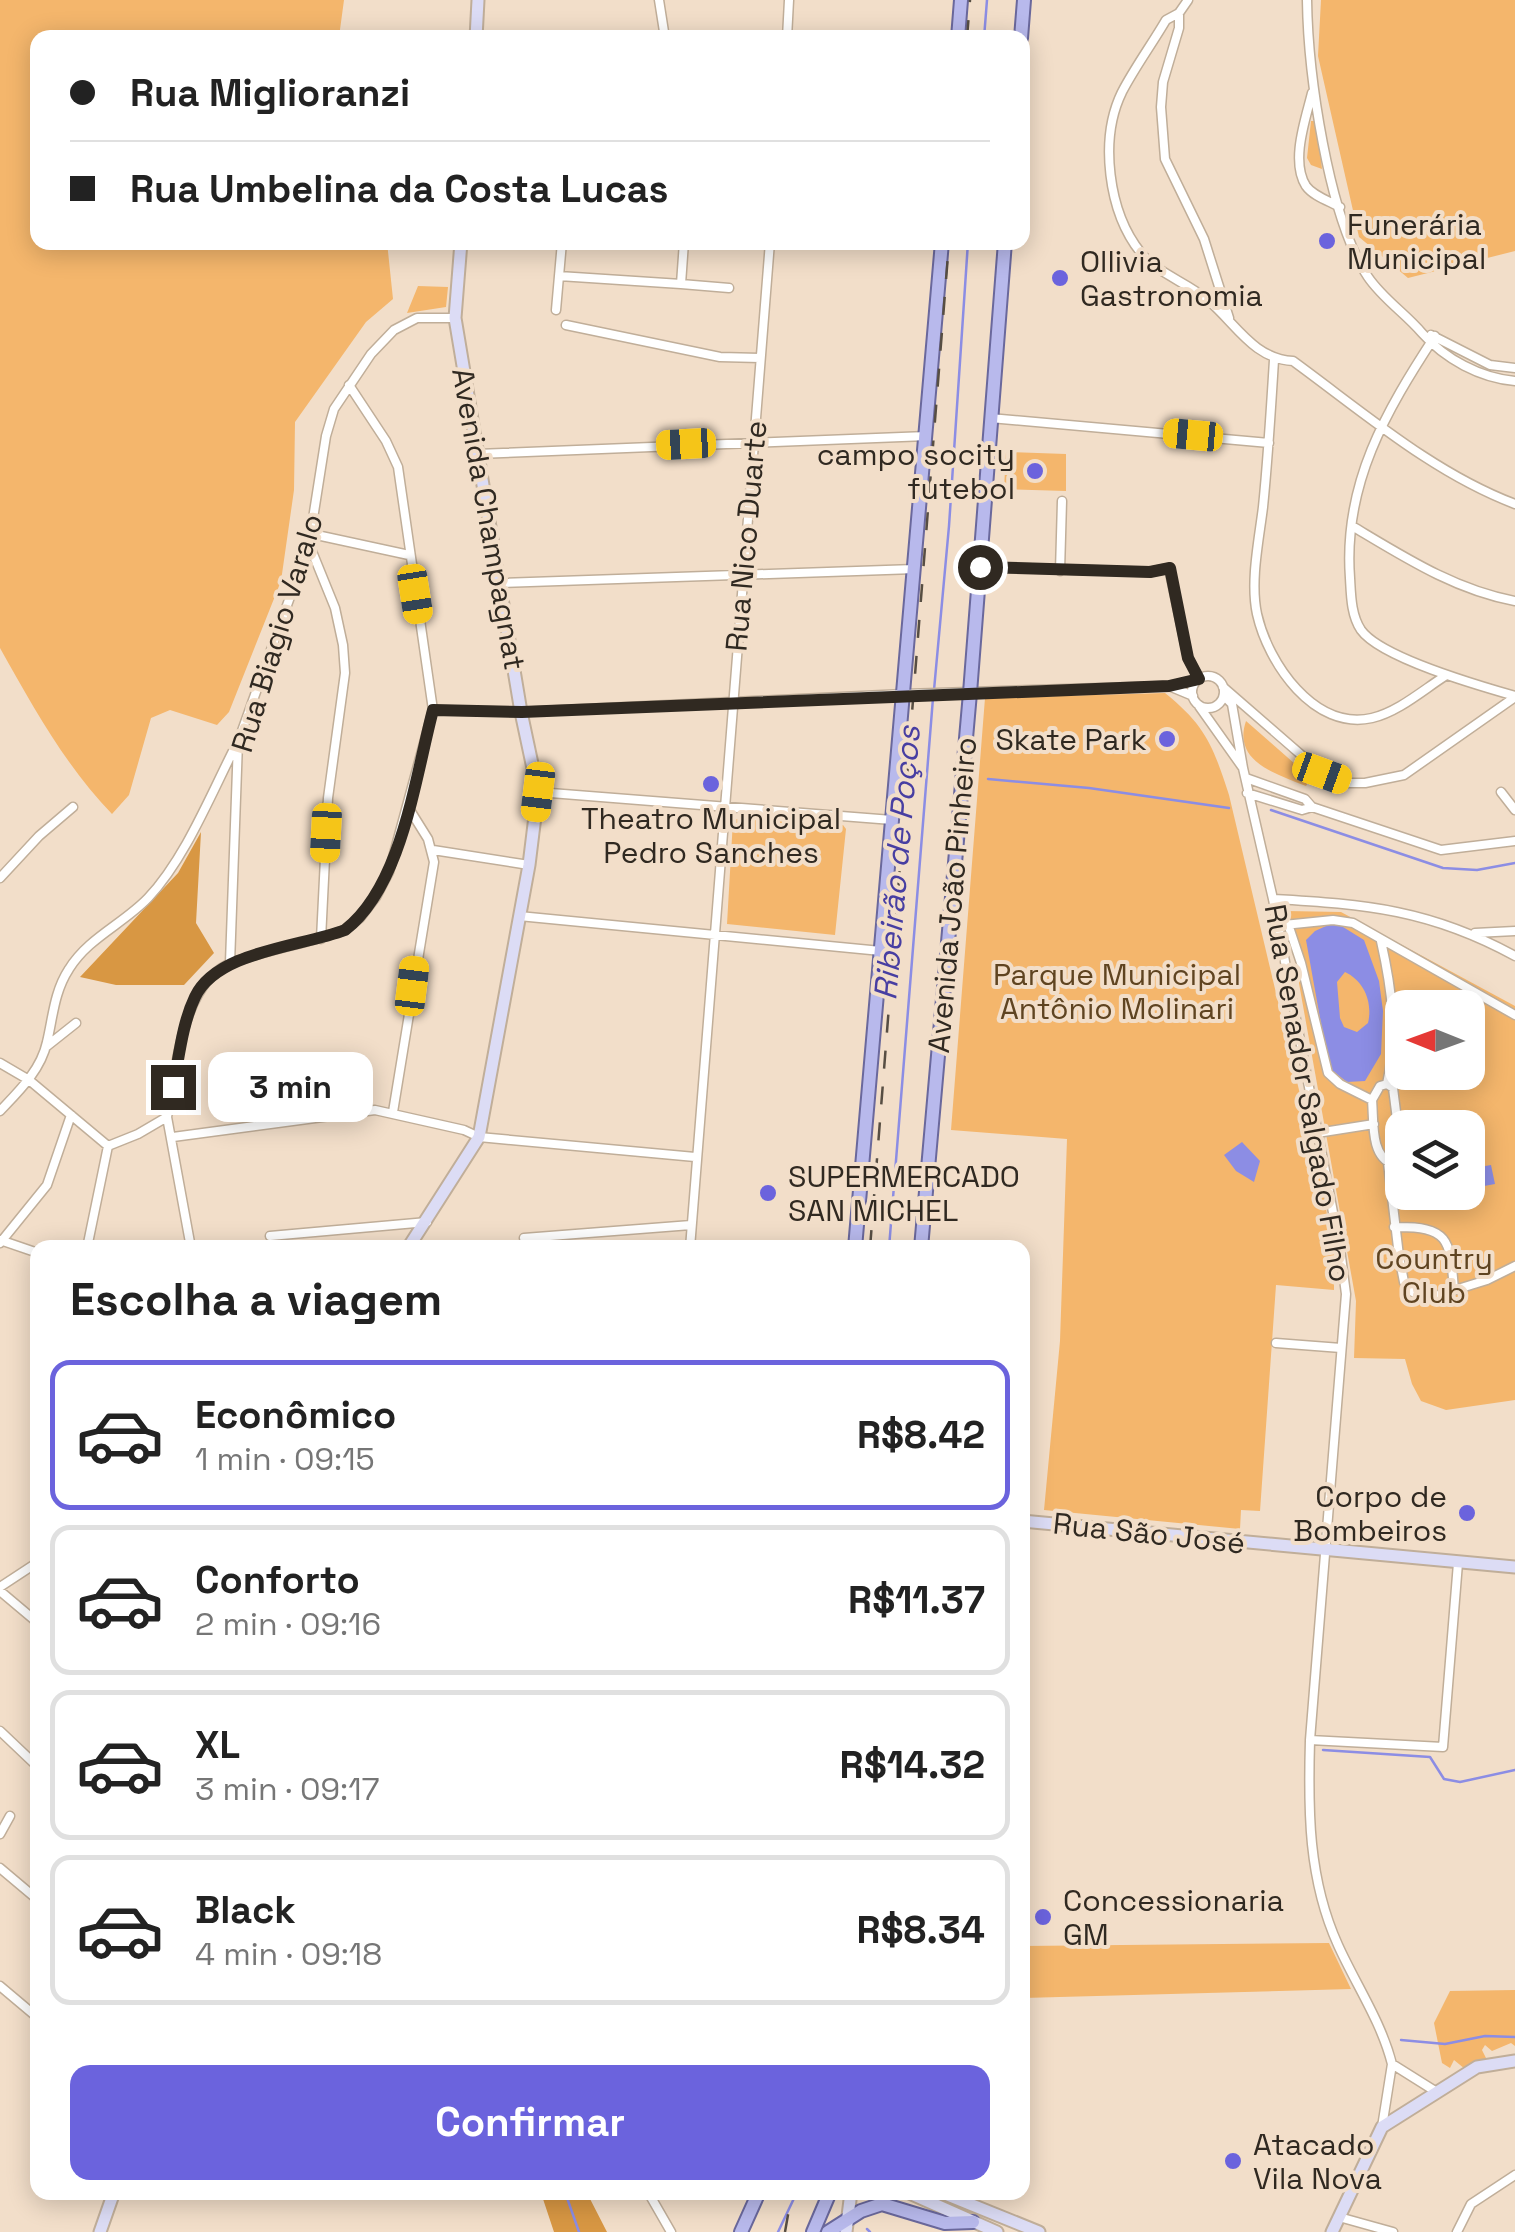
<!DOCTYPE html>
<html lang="pt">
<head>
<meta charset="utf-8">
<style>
  body { margin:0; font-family:"Space Grotesk",sans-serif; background:#f6f6f6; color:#222; height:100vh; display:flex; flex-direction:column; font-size:38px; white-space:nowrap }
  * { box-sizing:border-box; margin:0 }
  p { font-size:32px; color:#767676 }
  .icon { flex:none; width:55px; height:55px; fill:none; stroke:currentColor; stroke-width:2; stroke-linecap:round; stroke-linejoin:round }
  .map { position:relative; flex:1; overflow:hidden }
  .details { position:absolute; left:30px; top:1240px; width:1000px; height:960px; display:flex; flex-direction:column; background:#fff; border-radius:20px; box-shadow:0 5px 25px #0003 }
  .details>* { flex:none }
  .guide { position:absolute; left:30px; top:30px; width:1000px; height:220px; border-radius:20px; box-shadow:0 5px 25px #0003; display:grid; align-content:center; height:220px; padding:0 40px; background:#fff }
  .needle { width:65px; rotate:271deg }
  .buttons { position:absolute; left:1385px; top:990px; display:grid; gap:20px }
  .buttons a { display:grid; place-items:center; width:100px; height:100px; border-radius:20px; background:#fff; box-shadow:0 5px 25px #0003; font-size:50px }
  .end { position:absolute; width:45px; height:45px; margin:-22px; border:12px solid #302921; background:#fff; box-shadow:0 0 0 5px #fff }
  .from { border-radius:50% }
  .bubble { position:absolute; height:70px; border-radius:20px; background:#fff; box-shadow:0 5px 25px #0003; font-size:32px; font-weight:800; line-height:70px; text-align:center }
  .car { position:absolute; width:30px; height:60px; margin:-30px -15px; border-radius:12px; box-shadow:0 0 8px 2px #0007; background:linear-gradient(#f5c518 24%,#345 0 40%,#f5c518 0 76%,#345 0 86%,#f5c518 0) }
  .guide b { display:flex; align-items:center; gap:35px; height:95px; font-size:38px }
  .guide b+b { border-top:2px solid #e0e0e0 }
  .guide i { width:25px; height:25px; background:#222 }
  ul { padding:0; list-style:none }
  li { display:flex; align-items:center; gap:30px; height:150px; margin:0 20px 15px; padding:0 20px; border:5px solid #e0e0e0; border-radius:20px }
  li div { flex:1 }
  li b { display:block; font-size:38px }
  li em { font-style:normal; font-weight:800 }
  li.current { border-color:#6b63dd }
  li>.icon { width:90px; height:90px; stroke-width:1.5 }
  h2 { padding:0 40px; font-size:45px; line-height:120px }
  .button { display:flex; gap:20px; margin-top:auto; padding:20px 40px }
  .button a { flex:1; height:115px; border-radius:20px; background:#6b63dd; color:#fff; font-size:40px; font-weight:800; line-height:115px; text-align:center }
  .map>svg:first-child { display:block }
  .green { fill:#f4b66c; fill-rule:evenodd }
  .forest { fill:#d89743 }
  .water { fill:#8c8de4; fill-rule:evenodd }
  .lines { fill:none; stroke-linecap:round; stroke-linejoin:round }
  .stream { stroke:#8c8de4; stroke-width:2.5 }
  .street-casing { stroke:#c0ae99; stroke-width:11 }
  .secondary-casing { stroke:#c0ae99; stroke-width:15 }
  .primary-casing { stroke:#6a689c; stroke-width:16 }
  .street { stroke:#fff; stroke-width:8 }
  .secondary { stroke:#dcdcf5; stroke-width:11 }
  .primary { stroke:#b8b9ec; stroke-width:12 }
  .rail { stroke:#574e43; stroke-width:2.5; stroke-dasharray:18 18; stroke-linecap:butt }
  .route { stroke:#302921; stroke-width:12 }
  .poi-dot { fill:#6b63dd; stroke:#f2dec9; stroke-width:4 }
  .labels { text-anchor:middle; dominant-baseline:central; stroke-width:8; stroke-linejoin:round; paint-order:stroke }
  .poi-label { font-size:30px; fill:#302921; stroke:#f2dec9; text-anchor:start }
  .street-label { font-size:30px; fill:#302921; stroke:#f2dec9 }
  .park-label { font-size:30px; fill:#5f4421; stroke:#f2dec9 }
  .water-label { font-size:32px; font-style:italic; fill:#473ea2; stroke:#f2dec9 }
</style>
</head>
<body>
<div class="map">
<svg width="1515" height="2232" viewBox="0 0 1515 2232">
  <rect width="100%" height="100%" fill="#f2dec9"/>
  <path class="green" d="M0 0H344L339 37 38 38V242H387L393 299 366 322 295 422 294 490 281 581 229 712 217 725 170 710 151 718 129 795 112 814C65 765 33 707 0 648Z
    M1321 0H1515V251L1408 278 1359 237 1318 56Z
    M1311 121H1317L1322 169 1311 165 1307 158Z
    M418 286 448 287 446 307 407 313Z
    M1006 452 1066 454V491L1004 489Z
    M1165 693C1206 726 1213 746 1229 795L1322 1187 1334 1253V1290L1276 1285 1260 1511 1241 1510 1240 1529 1044 1510 1060 1341 1067 1139 951 1130 985 698Z
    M1246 721 1311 778 1306 786C1277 774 1232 762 1246 721Z
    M736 819 843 825 846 829 835 935 727 924 733 820Z
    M1286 911 1341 912 1515 1006V1400L1446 1410 1421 1401 1412 1384 1405 1359 1354 1358 1356 1301ZM1402 1008H1468V1072H1402ZM1402 1128H1468V1192H1402Z
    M1329 1943 1351 1989 1023 1998V1946Z
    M1515 1990V2046L1511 2043 1492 2051 1485 2045 1482 2050 1487 2060 1465 2069 1454 2060 1450 2068 1442 2063 1434 2023 1450 1991Z"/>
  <path class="forest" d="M201 832 196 923 214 953 184 985H116L80 977 178 873Z
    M541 2193H587L607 2232H554Z"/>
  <path class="water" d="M1335 922 1364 940 1379 981 1383 1011 1381 1054 1365 1081 1347 1082 1329 1068 1306 940 1315 931ZM1345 972C1364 981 1373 1002 1368 1023L1357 1032 1344 1027 1340 1018 1337 982Z
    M1242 1142 1260 1161 1254 1182 1236 1171 1224 1155Z
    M1491 1165 1495 1184 1468 1189V1169Z"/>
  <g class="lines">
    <path class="stream" d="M984 38 987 0
      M934 690 949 526 968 242
      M988 779 1089 788 1229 808
      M1271 810 1443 868 1477 870 1515 863
      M889 1248 933 698
      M1323 1750 1430 1757 1444 1779 1460 1782 1515 1770
      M1401 2040 1445 2044 1485 2036 1515 2037
      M565 2192 579 2232
      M867 2229 870 2232
      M778 2232 797 2192"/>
    <g class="street-casing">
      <path id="street" d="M659 0 665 38
        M1188 0 1179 13 1166 20C1152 44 1135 67 1122 92 1099 139 1108 212 1141 253 1158 274 1187 282 1209 301 1236 324 1254 359 1293 361 1363 412 1433 473 1515 504
        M1307 0C1308 73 1328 217 1368 277 1383 299 1405 313 1422 333 1445 359 1480 378 1515 381
        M1179 13V28L1163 82 1161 107 1165 159 1204 239 1229 318
        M787 38 789 0
        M1312 93C1306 118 1290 161 1306 186 1313 196 1329 201 1340 207
        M684 242 681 284 729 288
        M559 276 681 284
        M556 310 562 242
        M566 325 720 357 760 358
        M1431 335 1490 365 1515 368
        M1435 336C1386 411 1343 484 1350 578 1351 595 1351 615 1361 630 1381 658 1480 686 1515 696
        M1274 360C1271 409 1268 458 1263 507 1259 540 1250 581 1257 614 1268 663 1314 731 1372 718 1398 712 1423 690 1445 676
        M990 418 1269 443
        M477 454 927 436
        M1352 526C1404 557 1455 590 1515 601
        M312 534 409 555
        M309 544 335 608 343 645 345 673 328 798 321 939
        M980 567 1150 572 1169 568 1188 658 1199 679
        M1060 571 1062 501
        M500 583 915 569
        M1192 692a16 16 0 1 1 32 0a16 16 0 1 1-32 0Z
        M1223 687 1322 773 1349 783H1365L1404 775 1515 697
        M1193 696 1169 686 1196 681
        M1199 706 1243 768 1232 704 1224 696
        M433 710 521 712 904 694 1169 686
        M1243 768 1273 899 1340 1249 1346 1294 1310 1740C1308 1810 1308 1879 1338 1945 1356 1985 1381 2021 1392 2064
        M1246 778 1305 799 1312 807 1302 810 1247 793
        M538 792 892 820
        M1501 792 1515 810
        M1312 807 1441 850 1515 841
        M433 850 529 865
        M0 878 39 836 73 807
        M1273 899C1366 904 1431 910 1515 956
        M519 916 881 951
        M1288 924 1301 963 1328 1073 1340 1084 1372 1100C1374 1121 1370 1157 1393 1164L1399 1160 1401 1151 1393 1088 1387 1084 1380 1086 1372 1100
        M1284 925 1333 920 1353 923 1515 1015
        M1475 933 1515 931
        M1381 941C1392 990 1398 1035 1387 1084
        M230 963 238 742 309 544 326 436 334 409 371 354 394 330 417 318H455
        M47 1046 76 1023
        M0 1063 29 1080 108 1146 138 1134 167 1117C177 1069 181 980 234 962 270 949 309 943 345 930L360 918 376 897 389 872 433 710 398 467 386 441 349 385
        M0 1111C19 1091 41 1070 47 1042 53 1017 54 992 69 969 88 938 123 924 148 898 185 859 211 794 236 745
        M393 1112 434 862 428 839 408 807
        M167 1117 191 1248
        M1317 1133 1374 1124
        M173 1137 375 1110 464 1130 479 1137 695 1157
        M1388 1163 1399 1256 1404 1282 1409 1290 1422 1297H1432L1487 1280 1515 1266
        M1394 1227C1450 1226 1450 1240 1454 1290
        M270 1236 427 1222
        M524 1238 691 1225
        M0 1240 38 1253
        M0 1243 47 1185 71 1115
        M87 1248 108 1146
        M690 1248 770 242
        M1276 1343 1341 1348
        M0 1587 38 1562
        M0 1591 38 1623
        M0 1731 38 1767
        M1310 1740 1443 1747 1458 1563
        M0 1834 10 1816
        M0 1868 38 1900
        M0 1986 38 2018
        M1382 2127 1392 2064 1435 2091
        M648 2192 671 2232
        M1339 2217 1393 2232
        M1457 2232 1471 2204 1515 2175"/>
    </g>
    <g class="secondary-casing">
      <path id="secondary" d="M476 38 478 0
        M408 1248 479 1137 529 865 538 792 521 712 455 318 461 242
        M1022 1521 1515 1567
        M907 2192 997 2232
        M940 2192 1039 2232
        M100 2232 114 2192
        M846 2232 851 2192
        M1332 2232 1382 2127 1477 2067 1515 2061"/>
    </g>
    <g class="primary-casing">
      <path id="primary" d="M958 38 961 0
        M1021 38 1024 0
        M855 1248 942 242
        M921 1248 970 693 1005 242
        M741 2232 759 2192
        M813 2232 830 2192
        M828 2232 861 2211 882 2204 945 2223 973 2222"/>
    </g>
    <use href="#street" class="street"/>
    <use href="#secondary" class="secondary"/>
    <use href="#primary" class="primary"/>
    <path class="rail" d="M967 38 970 0
      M870 1248 949 242
      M785 2232 792 2192"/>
  </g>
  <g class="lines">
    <path class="route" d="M173 1087C179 1058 182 1024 195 997 217 951 300 947 345 930 402 886 415 778 433 710L522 712 1169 686 1199 679 1188 658 1170 568 1150 572 980 567"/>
  </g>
  <g class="poi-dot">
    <circle cx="1327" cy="241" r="10"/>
    <circle cx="1060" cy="278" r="10"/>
    <circle cx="1035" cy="471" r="10"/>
    <circle cx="1167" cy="739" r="10"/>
    <circle cx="711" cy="784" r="10"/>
    <circle cx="768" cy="1193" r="10"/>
    <circle cx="1467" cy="1513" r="10"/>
    <circle cx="1043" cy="1917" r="10"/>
    <circle cx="1233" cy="2161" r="10"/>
  </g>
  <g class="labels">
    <g class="poi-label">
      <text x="1347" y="224">Funerária<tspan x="1347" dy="34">Municipal</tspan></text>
      <text x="1080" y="261">Ollivia<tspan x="1080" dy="34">Gastronomia</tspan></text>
      <text x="1015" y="454" text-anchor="end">campo socity<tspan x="1015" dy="34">futebol</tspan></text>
      <text x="1147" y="739" text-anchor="end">Skate Park</text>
      <text x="711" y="818" text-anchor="middle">Theatro Municipal<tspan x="711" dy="34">Pedro Sanches</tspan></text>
      <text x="788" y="1176">SUPERMERCADO<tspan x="788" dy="34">SAN MICHEL</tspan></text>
      <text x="1447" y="1496" text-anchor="end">Corpo de<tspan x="1447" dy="34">Bombeiros</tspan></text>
      <text x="1063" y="1900">Concessionaria<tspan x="1063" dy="34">GM</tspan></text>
      <text x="1253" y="2144">Atacado<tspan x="1253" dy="34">Vila Nova</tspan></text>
    </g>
    <g class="street-label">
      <text transform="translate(489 519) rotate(80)">Avenida Champagnat</text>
      <text transform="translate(746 536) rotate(-85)">Rua Nico Duarte</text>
      <text transform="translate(277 633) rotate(-73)">Rua Biagio Varalo</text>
      <text transform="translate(952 895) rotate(-85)">Avenida João Pinheiro</text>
      <text transform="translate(1308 1093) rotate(80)">Rua Senador Salgado Filho</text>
      <text transform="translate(1149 1533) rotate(6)">Rua São José</text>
    </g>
    <g class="park-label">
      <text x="1117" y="974">Parque Municipal<tspan x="1117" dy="34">Antônio Molinari</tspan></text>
      <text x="1434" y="1258">Country<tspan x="1434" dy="34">Club</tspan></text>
    </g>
    <g class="water-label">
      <text transform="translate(897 863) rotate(-85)">Ribeirão de Poços</text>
    </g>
  </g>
</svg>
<div class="buttons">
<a><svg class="needle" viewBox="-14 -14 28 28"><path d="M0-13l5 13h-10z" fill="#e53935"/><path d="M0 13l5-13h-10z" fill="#767676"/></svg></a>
<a><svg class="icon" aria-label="layers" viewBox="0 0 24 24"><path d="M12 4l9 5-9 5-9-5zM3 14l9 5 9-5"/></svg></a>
</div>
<i class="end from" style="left:980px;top:567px"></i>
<i class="end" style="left:173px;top:1087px"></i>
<div class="bubble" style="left:208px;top:1052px;width:165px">3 min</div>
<i class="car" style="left:1193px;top:435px;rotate:275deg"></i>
<i class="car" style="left:686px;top:444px;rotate:267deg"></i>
<i class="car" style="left:415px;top:594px;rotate:171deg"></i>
<i class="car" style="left:1322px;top:773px;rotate:110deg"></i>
<i class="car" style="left:538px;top:792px;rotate:187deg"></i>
<i class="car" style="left:326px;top:833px;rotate:183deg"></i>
<i class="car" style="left:412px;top:986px;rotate:7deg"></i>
<div class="guide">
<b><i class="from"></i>Rua Miglioranzi</b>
<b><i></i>Rua Umbelina da Costa Lucas</b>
</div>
<section class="details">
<h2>Escolha a viagem</h2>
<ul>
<li class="current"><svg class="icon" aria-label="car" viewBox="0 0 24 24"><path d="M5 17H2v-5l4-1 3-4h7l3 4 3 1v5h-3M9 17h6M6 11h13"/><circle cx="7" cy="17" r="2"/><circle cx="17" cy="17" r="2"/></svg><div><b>Econômico</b><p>1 min · 09:15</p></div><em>R$8.42</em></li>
<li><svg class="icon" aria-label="car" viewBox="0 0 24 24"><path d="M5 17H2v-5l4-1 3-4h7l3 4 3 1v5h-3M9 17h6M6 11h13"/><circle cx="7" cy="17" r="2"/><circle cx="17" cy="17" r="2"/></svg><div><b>Conforto</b><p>2 min · 09:16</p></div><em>R$11.37</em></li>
<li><svg class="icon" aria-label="car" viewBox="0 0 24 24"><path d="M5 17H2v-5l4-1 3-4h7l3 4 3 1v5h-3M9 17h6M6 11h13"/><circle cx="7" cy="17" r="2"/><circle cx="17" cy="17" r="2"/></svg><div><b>XL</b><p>3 min · 09:17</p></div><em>R$14.32</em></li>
<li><svg class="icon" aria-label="car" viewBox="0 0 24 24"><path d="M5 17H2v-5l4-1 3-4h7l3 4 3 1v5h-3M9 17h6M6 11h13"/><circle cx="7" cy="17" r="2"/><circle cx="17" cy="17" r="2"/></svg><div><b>Black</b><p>4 min · 09:18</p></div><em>R$8.34</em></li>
</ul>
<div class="button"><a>Confirmar</a></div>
</section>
</div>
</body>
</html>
